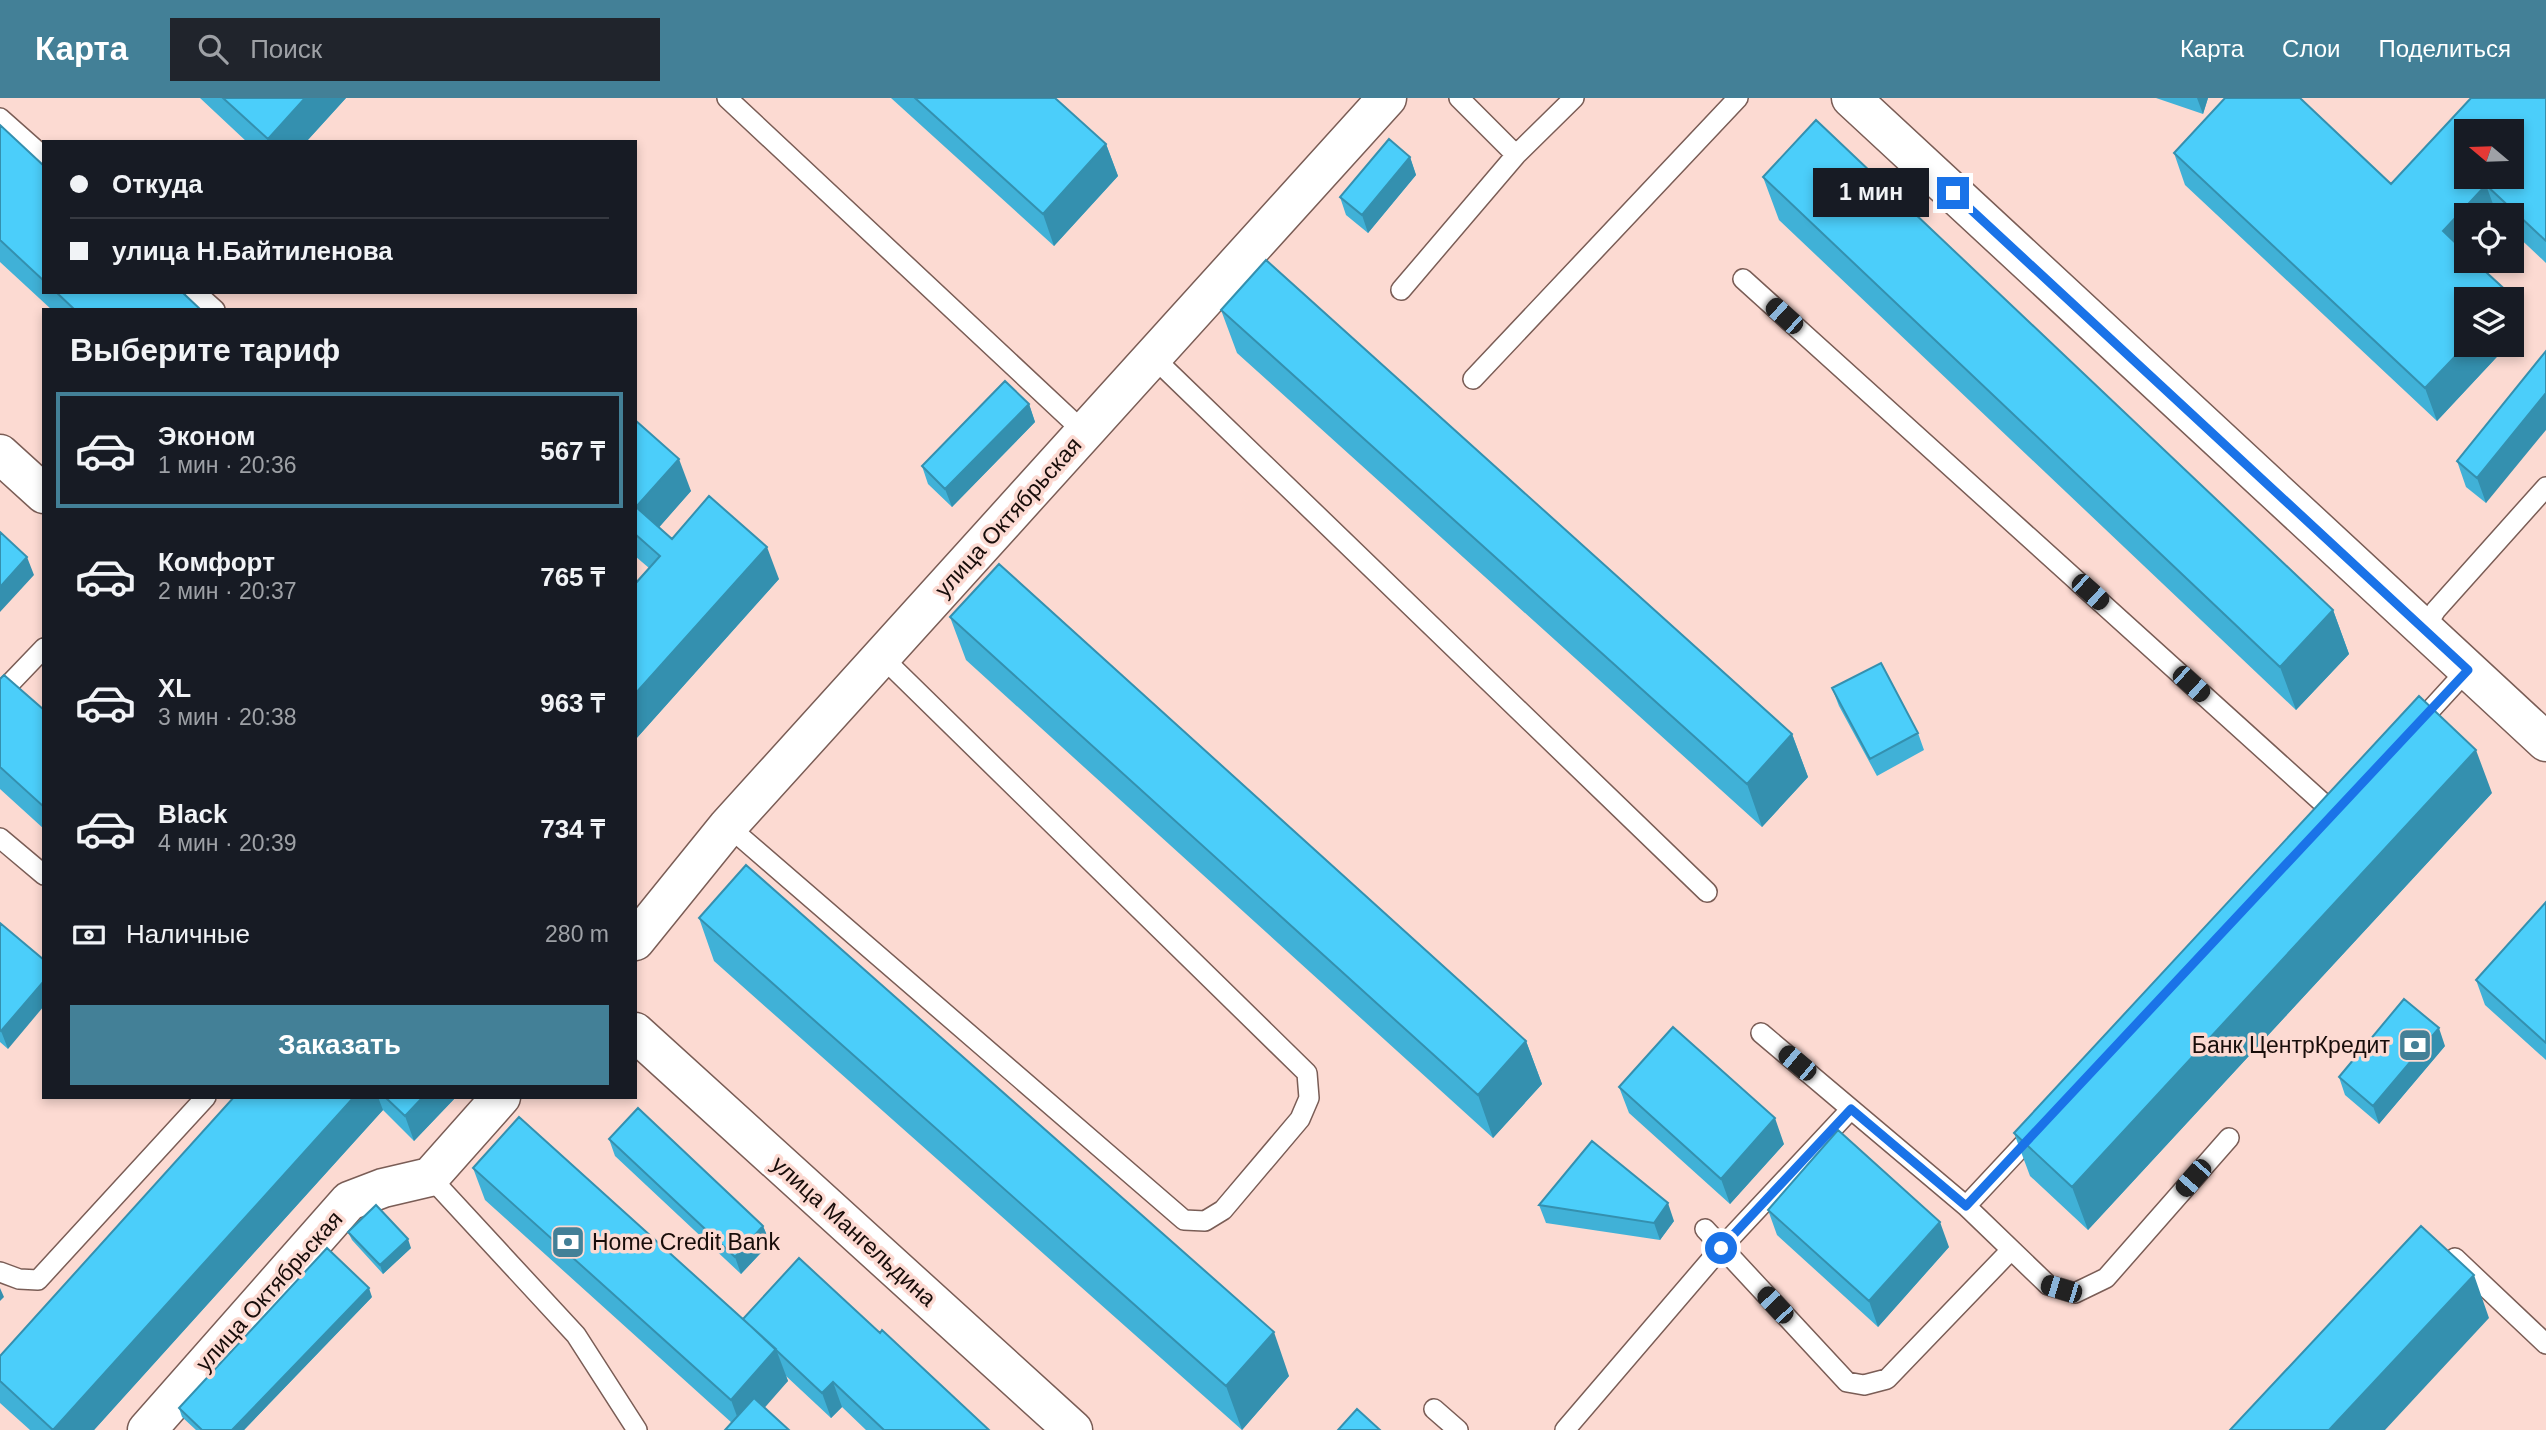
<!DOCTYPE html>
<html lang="ru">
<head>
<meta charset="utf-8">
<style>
  body { margin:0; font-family:Arial,sans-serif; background:#20242c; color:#f1f3f6; height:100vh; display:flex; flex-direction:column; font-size:26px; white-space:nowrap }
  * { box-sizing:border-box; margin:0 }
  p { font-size:23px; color:#9ea1a6 }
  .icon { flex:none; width:38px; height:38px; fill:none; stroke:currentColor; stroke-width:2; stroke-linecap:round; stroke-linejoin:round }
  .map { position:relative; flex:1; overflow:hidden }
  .details { position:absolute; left:42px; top:210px; width:595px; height:791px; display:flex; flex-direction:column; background:#171b24; border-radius:0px; box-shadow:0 4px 10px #0003 }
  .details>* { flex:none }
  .guide { position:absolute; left:42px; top:42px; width:595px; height:154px; border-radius:0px; box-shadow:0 4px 10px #0003; display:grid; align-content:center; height:154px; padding:0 28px; background:#171b24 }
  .needle { width:46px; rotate:289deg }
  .fabs { position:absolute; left:2454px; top:21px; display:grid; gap:14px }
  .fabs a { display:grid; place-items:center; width:70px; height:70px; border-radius:0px; background:#171b24; box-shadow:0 4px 10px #0003; font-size:35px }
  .end { position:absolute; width:32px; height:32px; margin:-16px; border:9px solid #1a73e8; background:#fff; box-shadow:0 0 0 4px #fff }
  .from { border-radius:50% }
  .bubble { position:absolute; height:49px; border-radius:0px; background:#171b24; box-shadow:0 4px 10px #0003; font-size:23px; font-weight:600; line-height:49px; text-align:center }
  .car { position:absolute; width:21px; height:42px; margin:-21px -10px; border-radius:9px; box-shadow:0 0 5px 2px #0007; background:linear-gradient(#222 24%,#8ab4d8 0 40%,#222 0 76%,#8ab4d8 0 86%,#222 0) }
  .guide b { display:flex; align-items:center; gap:24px; height:66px; font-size:26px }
  .guide b+b { border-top:2px solid #363941 }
  .guide i { width:18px; height:18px; background:#f1f3f6 }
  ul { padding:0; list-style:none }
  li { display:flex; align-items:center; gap:21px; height:116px; margin:0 14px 10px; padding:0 14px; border:4px solid transparent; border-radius:0px }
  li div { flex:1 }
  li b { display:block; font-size:26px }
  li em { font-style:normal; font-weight:600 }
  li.on { border-color:#438097 }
  li>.icon { width:63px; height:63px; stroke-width:1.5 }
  h2 { padding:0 28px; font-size:32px; line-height:84px }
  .pay { display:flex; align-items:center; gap:18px; height:77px; padding:0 28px; font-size:26px }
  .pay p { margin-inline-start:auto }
  .button { display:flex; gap:14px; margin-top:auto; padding:14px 28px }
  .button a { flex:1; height:80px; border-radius:0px; background:#438097; color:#fff; font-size:28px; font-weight:600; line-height:80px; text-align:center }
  header { display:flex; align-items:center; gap:42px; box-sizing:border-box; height:98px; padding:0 35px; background:#438097; color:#fff }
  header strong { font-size:33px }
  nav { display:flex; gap:38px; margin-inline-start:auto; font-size:24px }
  .search { width:490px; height:63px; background:#20242c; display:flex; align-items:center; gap:18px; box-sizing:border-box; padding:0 24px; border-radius:0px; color:#9ea1a6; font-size:26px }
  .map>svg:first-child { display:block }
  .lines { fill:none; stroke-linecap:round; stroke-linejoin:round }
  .service-casing { stroke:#7a5d56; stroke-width:22 }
  .minor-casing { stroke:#7a5d56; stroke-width:41 }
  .tertiary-casing { stroke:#7a5d56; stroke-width:41 }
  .service { stroke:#fff; stroke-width:19 }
  .minor { stroke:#fff; stroke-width:38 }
  .tertiary { stroke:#fff; stroke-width:38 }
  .wall { fill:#40b1d7; fill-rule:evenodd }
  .shaded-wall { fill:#3490af }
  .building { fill:#4bcefa; stroke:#3490af; stroke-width:2; fill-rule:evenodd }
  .route { stroke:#1a73e8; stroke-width:9 }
  .labels { text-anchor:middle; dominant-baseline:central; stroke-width:7; stroke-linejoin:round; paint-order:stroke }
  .street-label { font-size:23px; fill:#180d0a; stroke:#fcdad2 }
  .poi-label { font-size:23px; fill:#180d0a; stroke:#fcdad2; text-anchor:end }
</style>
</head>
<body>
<header>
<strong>Карта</strong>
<div class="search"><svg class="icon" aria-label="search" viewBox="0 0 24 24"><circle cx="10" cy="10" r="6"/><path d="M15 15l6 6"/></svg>Поиск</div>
<nav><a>Карта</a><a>Слои</a><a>Поделиться</a></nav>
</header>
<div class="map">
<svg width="2546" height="1332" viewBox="0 0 2546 1332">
  <rect width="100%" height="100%" fill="#fcdad2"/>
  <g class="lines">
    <g class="service-casing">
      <path id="service" d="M727 0 1085 335
        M1459 0 1516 57
        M0 20 44 59
        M1743 181 2334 715
        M1401 192 1516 57 1574 0
        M195 194 215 212
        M1153 259 1707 794
        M1473 281 1738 0
        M2424 531 2436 512 2546 389
        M0 596 44 550
        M2414 630 2468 571
        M728 728 1184 1122 1205 1123 1223 1112 1300 1021 1309 1000 1307 975 881 558
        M0 740 44 777
        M1761 935 1851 1011
        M430 1079 576 1237 637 1332
        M1966 1108 2048 1187 2075 1195 2106 1180 2229 1040
        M1705 1131 1847 1284 1864 1287 1887 1281 2011 1152
        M2455 1160 2546 1246
        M0 1174 19 1181 38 1182 206 999
        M1434 1311 1458 1332
        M1565 1332 1721 1150 1851 1011 1966 1108 2037 1032"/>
    </g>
    <g class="minor-casing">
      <path id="minor" d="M1851 0 2546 644
        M635 843 728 728 1387 0
        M147 1332 349 1103 383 1090 430 1079 501 999"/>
    </g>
    <g class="tertiary-casing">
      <path id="tertiary" d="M0 356 44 396
        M635 934 1073 1332"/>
    </g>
    <use href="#service" class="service"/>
    <use href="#minor" class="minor"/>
    <use href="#tertiary" class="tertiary"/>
  </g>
  <path class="wall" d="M200 0H346L306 44H247Z
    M891 0H1055L1106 46 1118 78 1054 148Z
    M2156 0H2208L2203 16Z
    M2225 0H2300L2391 86 2471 0H2546V165L2511 132V117H2466V163H2474L2512 198 2523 230 2511 243V201H2466V247H2508L2437 323 2185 87 2174 55ZM2466 33H2511V79H2466Z
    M0 27 44 68V194H182L201 212H52L0 164Z
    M1410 59 1416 77 1368 135 1346 117 1340 99Z
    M1763 79 2333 512 2349 556 2296 612 1779 122Z
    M1221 212 1792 636 1808 679 1762 729 1237 255Z
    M2546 253 2486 405 2466 389 2457 363Z
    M1029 306 1035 324 952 409 928 386 922 368Z
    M635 322 691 393 659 429 672 441 779 481 635 642V486L649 470 635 458Z
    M950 519 1526 943 1542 986 1493 1040 966 562Z
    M0 581 44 612V731L0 691Z
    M1832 590 1918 635 1924 652 1877 678 1839 608Z
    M2492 695 2088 1132 2030 1078 2014 1035Z
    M2546 804V962L2485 907 2476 882Z
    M699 820 1289 1278 1242 1332 714 863Z
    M0 825 8 951 0 944Z
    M2445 948 2379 1026 2345 997 2339 979Z
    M1619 989 1784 1046 1730 1106 1629 1015Z
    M234 999H456L414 1043 383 1012 94 1332H30L0 1305V1258Z
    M609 1041 763 1128 770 1145 741 1176 615 1058Z
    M473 1070 743 1221 880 1235 989 1332H866L842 1309 831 1320 786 1278 788 1283 732 1325 485 1102Z
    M1539 1107 1674 1123 1660 1142 1546 1125Z
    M1768 1112 1949 1149 1878 1229 1777 1137Z
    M348 1134 411 1150 383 1176 352 1142Z
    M372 1199 244 1332H196L182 1319 179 1310Z"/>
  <path class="shaded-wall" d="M305 0H346L306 44H269L268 41Z
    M2197 0H2208L2203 16Z
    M1106 46 1118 78 1054 148 1043 116Z
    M1410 59 1416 77 1368 135 1362 117Z
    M2486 87 2497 117H2466V154L2455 165 2443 133Z
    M2512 198 2523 230 2511 243V201H2508Z
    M2466 247H2508L2437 323 2425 290Z
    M2546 295V332L2486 405 2477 380Z
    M1029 306 1035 324 952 409 945 391Z
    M679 361 691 393 648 442 636 409Z
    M767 449 779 481 635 642V596Z
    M27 459 34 477 0 514V489Z
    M2333 512 2349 556 2296 612 2280 569Z
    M1792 636 1808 679 1762 729 1747 686Z
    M2476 652 2492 695 2088 1132 2072 1089Z
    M44 883V908L8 951 1 933Z
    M2439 930 2445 948 2379 1026 2373 1008Z
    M1526 943 1542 986 1493 1040 1478 997Z
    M354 999H378L383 1012 94 1332H53Z
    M423 999H456L414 1043 405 1018Z
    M1775 1020 1784 1046 1730 1106 1721 1081Z
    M1668 1105 1674 1123 1660 1142 1654 1125Z
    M1940 1124 1949 1149 1878 1229 1869 1203Z
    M763 1128 770 1145 741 1176 735 1159Z
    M408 1141 411 1150 383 1176 380 1167Z
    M2474 1177 2489 1220 2385 1332H2329Z
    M0 1190 4 1199 0 1203Z
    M369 1190 372 1199 244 1332H232Z
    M1274 1234 1289 1278 1242 1332 1226 1288Z
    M776 1251 788 1283 745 1332H742L731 1302Z
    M833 1284 842 1309 831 1320 822 1295Z"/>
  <path class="building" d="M223 0H305L268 41Z
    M915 0H1055L1106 46 1043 116Z
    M2225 0H2300L2391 86 2471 0H2546V143L2486 87 2443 133 2466 155V163H2474L2512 198 2508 201H2466V247L2425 290 2174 55ZM2466 33H2511V79H2466Z
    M1816 22 2333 512 2280 569 1763 79Z
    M0 27 44 68V183L0 142Z
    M1389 41 1410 59 1362 117 1340 99Z
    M1266 162 1792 636 1747 686 1221 212Z
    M56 194H182L201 212H75Z
    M2546 253V295L2477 380 2457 363Z
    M1005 283 1029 306 945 391 922 368Z
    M635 322 679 361 636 409 672 441 709 398 767 449 635 596V486L660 458 635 436Z
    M0 434 27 459 0 489Z
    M999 466 1526 943 1478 997 950 519Z
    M1881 565 1918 635 1870 661 1832 590Z
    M4 577 44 612V709L0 669V581Z
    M2419 598 2476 652 2072 1089 2014 1035Z
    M746 767 1274 1234 1226 1288 699 820Z
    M2546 804V945L2476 882Z
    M0 825 44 862V883L1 933 0 932Z
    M2404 901 2439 930 2373 1008 2339 979Z
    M1673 929 1775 1020 1721 1081 1619 989Z
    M234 999H354L53 1332 0 1283V1258Z
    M385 999H423L405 1018Z
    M638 1010 763 1128 735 1159 609 1041Z
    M519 1019 776 1251 731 1302 473 1070Z
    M1838 1032 1940 1124 1869 1203 1768 1112Z
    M1592 1043 1668 1105 1654 1125 1539 1107Z
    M376 1107 408 1141 380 1167 348 1134Z
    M2421 1128 2474 1177 2329 1332H2230Z
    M327 1150 369 1190 232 1332H202L179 1310Z
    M799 1160 880 1235 882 1232 989 1332H884L833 1284 822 1295 743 1221Z
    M754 1300 789 1332H725Z
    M1357 1311 1380 1332H1338Z"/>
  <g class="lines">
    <path class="route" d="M1721 1150 1851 1011 1966 1108 2468 572 1953 95"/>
  </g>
  <defs>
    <g id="bank-square" transform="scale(1.75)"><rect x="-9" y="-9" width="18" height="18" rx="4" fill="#438097" stroke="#fcdad2"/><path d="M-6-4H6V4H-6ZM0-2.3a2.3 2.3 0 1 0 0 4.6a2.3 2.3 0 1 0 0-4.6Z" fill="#fff"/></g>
  </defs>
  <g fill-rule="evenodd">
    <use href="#bank-square" x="2415" y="947"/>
    <use href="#bank-square" x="568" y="1144"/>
  </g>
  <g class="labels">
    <g class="street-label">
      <text transform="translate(1008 419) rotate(-48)">улица Октябрьская</text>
      <text transform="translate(854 1133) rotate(42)">улица Мангельдина</text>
      <text transform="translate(269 1193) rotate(-48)">улица Октябрьская</text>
    </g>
    <g class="poi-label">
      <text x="2390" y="947">Банк ЦентрКредит</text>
      <text x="592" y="1144" text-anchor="start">Home Credit Bank</text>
    </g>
  </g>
</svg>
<div class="fabs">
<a><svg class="needle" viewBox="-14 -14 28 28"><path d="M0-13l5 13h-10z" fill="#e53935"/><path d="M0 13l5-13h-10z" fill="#9ea1a6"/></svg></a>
<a><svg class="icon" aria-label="locate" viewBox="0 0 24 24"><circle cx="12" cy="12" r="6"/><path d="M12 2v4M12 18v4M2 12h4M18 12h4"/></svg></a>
<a><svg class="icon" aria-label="layers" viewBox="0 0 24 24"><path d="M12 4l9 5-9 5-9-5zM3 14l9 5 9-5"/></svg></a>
</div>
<i class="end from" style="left:1721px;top:1150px"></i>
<i class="end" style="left:1953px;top:95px"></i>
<div class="bubble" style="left:1813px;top:70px;width:116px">1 мин</div>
<i class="car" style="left:1784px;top:218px;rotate:312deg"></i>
<i class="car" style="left:2090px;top:494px;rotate:132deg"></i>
<i class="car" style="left:2191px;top:586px;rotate:132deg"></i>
<i class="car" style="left:1797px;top:965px;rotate:310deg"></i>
<i class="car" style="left:2193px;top:1080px;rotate:221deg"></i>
<i class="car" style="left:2061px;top:1191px;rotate:287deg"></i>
<i class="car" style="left:1775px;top:1207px;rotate:317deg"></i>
<div class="guide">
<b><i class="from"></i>Откуда</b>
<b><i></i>улица Н.Байтиленова</b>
</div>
<section class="details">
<h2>Выберите тариф</h2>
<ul>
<li class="on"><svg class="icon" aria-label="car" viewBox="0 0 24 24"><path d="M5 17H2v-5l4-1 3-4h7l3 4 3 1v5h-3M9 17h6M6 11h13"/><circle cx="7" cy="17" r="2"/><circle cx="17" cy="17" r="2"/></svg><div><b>Эконом</b><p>1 мин · 20:36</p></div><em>567 ₸</em></li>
<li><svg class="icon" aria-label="car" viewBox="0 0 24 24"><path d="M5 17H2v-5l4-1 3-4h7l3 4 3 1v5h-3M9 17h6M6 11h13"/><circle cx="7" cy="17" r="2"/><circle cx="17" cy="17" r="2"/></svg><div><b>Комфорт</b><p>2 мин · 20:37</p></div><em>765 ₸</em></li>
<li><svg class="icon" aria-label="car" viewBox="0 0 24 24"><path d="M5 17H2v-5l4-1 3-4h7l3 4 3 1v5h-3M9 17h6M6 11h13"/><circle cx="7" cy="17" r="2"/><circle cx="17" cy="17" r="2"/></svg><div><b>XL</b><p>3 мин · 20:38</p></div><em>963 ₸</em></li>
<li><svg class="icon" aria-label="car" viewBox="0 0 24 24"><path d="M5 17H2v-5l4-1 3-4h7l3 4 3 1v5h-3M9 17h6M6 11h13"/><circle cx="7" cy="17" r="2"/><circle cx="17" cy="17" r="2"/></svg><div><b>Black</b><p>4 мин · 20:39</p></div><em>734 ₸</em></li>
</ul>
<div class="pay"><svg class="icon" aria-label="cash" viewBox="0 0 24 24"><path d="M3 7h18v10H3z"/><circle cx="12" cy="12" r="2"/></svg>Наличные<p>280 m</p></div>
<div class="button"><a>Заказать</a></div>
</section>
</div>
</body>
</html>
